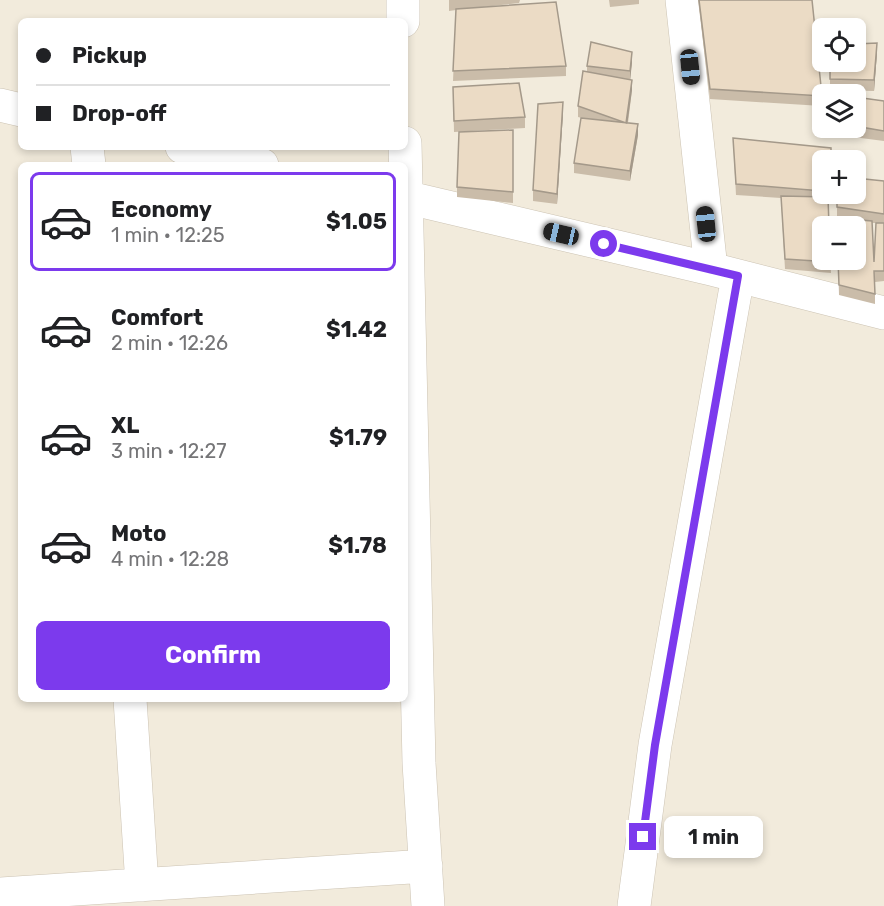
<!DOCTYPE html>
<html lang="en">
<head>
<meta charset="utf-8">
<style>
  body { margin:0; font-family:Rubik,sans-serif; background:#f6f6f6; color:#202124; height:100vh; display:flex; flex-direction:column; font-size:22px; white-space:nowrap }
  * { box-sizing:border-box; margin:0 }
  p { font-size:20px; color:#757577 }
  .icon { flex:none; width:33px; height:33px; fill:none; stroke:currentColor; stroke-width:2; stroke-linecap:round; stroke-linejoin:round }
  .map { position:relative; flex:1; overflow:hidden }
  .details { position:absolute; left:18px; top:162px; width:390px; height:540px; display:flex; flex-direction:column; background:#fff; border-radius:9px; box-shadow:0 3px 9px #0003 }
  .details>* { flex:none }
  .hud { position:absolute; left:18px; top:18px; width:390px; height:132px; border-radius:9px; box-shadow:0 3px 9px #0003; display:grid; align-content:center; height:132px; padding:0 18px; background:#fff }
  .tools { position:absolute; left:812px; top:18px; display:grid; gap:12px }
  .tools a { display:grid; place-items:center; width:54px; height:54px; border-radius:9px; background:#fff; box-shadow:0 3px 9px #0003; font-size:30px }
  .end { position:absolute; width:27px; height:27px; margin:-14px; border:8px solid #7c3aed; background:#fff; box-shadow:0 0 0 3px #fff }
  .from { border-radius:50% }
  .bubble { position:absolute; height:42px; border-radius:9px; background:#fff; box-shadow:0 3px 9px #0003; font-size:20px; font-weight:700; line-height:42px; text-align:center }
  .car { position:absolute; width:18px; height:36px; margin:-18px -9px; border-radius:8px; box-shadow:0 0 4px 2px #0007; background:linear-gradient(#222 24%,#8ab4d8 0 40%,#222 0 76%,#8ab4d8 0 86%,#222 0) }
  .hud b { display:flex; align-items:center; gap:21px; height:57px; font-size:22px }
  .hud b+b { border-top:2px solid #e0e0e0 }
  .hud i { width:15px; height:15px; background:#202124 }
  ul { padding:10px 0 0; list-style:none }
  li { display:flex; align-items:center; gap:18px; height:99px; margin:0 12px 9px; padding:0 6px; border:3px solid transparent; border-radius:9px }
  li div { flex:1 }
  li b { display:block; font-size:22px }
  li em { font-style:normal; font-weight:700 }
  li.current { border-color:#7c3aed }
  li>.icon { width:54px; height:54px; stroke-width:1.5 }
  .primary-button { display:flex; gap:12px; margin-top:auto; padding:12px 18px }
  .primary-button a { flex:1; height:69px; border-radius:9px; background:#7c3aed; color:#fff; font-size:24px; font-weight:700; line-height:69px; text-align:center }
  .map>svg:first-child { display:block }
  .residential { fill:#f2ebdc; fill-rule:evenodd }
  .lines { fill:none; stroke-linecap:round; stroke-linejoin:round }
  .minor-casing { stroke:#ccc3b3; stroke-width:34 }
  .minor { stroke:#fff; stroke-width:33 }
  .wall { fill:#cabca9; fill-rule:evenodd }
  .shaded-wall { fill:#a4998a }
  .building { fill:#ebdbc5; stroke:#a4998a; stroke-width:1.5 }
  .route { stroke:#7c3aed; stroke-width:8 }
</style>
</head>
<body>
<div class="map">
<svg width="884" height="906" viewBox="0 0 884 906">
  <rect width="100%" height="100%" fill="#fbf8ed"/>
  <path class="residential" d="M0 0H884V906H0ZM21 21H405V147H21ZM822 28H855V62H822ZM822 94H855V128H822ZM822 160H855V194H822ZM21 165H405V699H21ZM822 226H855V260H822Z"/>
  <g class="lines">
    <g class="minor-casing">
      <path id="minor" d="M403 0V21
        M682 0 711 269
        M0 105 21 110
        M405 143 419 763 428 906
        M87 147 89 165
        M182 147 262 165
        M405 197 711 269 884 313
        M130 699 142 885
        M0 894 426 866
        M634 906 655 745 738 276"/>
    </g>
    <use href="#minor" class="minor"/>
  </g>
  <path class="wall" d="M449 0H520L519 3 475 8 566 66V76L453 81 456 10 449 11Z
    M609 0H639V4L610 7Z
    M698 0H812L822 96V106L710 99Z
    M877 53 874 91 830 90V62Z
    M632 62 630 79 632 90 628 123 638 135 630 181 574 173V163L582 118 578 117V106L587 72V66Z
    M453 87 525 117V128L454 132Z
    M855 97 884 101V141L853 137V128H855Z
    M563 113 557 204 533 201V190Z
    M513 130V203L457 197V187Z
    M733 138 822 160V194H831V202H828L831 273 785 269 781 198 736 195Z
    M884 181V281L875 282V304L839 295 837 226V194ZM872 223H876L874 262Z"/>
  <path class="shaded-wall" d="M877 43V53L874 91V80Z
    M632 52V62L630 82V71Z
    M632 80V90L626 133V123Z
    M563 102V113L557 204V194Z
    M638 124V135L630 181V171Z"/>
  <path class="building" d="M699 0H812L822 96 710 89Z
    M556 2 566 66 453 71 456 9Z
    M591 42 632 52 630 71 587 66Z
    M877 43 874 80 830 79V62H855V44Z
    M583 71 632 80 626 123 578 106Z
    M519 83 525 117 454 121 453 87Z
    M855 97 884 101V131L855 126Z
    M563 102 557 194 533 190 538 104Z
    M581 118 638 124 630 171 574 163Z
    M513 130V192L457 187 459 132Z
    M733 138 831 148V160H822V191L736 184Z
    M855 178 884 181V214L837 207V194H855Z
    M781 196 828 197 829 226H822V260H831V262L785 259Z
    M837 218 872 221 874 262 876 223H884V271H874L875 294 839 285 838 260H855V226H837Z"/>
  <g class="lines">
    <path class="route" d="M604 244 738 276 655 745 643 837"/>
  </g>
</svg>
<div class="tools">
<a><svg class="icon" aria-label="locate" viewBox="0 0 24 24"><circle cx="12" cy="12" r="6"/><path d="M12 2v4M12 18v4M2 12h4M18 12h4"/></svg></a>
<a><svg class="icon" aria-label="layers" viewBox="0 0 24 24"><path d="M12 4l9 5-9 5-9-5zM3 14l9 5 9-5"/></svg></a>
<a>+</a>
<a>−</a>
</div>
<i class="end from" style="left:604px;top:244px"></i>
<i class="end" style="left:643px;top:837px"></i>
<div class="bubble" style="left:664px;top:816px;width:99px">1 min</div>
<i class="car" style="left:690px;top:67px;rotate:174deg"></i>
<i class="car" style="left:706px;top:224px;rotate:354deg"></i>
<i class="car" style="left:561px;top:234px;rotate:283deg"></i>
<div class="hud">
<b><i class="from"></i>Pickup</b>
<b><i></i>Drop-off</b>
</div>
<section class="details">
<ul>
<li class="current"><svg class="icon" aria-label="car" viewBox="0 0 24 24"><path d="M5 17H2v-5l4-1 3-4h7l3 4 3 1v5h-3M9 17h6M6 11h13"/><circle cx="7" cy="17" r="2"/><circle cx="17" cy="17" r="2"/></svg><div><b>Economy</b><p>1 min · 12:25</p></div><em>$1.05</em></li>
<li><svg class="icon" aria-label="car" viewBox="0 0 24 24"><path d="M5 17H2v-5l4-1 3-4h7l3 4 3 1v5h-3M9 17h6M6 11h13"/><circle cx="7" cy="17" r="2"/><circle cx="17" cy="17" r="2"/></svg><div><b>Comfort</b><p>2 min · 12:26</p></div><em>$1.42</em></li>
<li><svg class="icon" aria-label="car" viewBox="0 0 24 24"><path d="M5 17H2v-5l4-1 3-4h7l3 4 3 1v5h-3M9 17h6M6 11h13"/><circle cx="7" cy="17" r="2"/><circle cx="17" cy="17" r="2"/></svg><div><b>XL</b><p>3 min · 12:27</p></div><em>$1.79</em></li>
<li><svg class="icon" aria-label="car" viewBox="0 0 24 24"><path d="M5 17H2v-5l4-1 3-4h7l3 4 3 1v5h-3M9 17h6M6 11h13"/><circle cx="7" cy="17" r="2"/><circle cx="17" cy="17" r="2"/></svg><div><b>Moto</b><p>4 min · 12:28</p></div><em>$1.78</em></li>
</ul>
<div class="primary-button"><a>Confirm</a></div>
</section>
</div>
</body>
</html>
